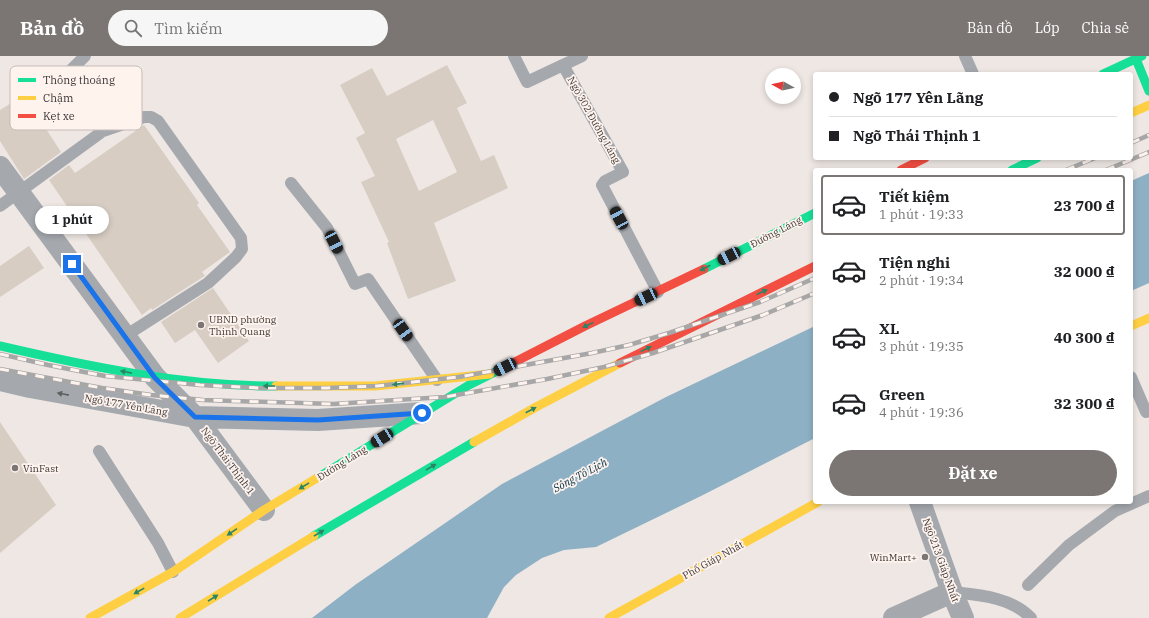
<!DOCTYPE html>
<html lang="vi">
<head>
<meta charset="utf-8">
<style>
  body { margin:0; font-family:"IBM Plex Serif",serif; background:#f6f6f6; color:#202124; height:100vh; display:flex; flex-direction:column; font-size:15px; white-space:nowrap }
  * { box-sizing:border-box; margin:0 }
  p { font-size:13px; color:#757577 }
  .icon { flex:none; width:22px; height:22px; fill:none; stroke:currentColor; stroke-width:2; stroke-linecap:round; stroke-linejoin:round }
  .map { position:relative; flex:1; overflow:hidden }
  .details { position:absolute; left:813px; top:112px; width:320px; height:336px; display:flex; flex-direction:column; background:#fff; border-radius:4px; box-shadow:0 2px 6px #0003 }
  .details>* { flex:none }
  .hud { position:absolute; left:813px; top:16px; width:320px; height:88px; border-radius:4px; box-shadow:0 2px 6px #0003; display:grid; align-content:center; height:88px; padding:0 16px; background:#fff }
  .needle { width:26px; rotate:278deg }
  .buttons { position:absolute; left:765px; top:12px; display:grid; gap:8px }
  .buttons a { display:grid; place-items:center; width:36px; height:36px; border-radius:50%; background:#fff; box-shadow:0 2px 6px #0003; font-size:20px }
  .end { position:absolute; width:18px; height:18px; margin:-9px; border:5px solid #1a73e8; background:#fff; box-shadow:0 0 0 2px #fff }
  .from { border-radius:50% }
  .bubble { position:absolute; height:28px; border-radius:14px; background:#fff; box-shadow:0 2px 6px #0003; font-size:13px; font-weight:700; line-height:28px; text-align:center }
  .car { position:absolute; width:12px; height:24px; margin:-12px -6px; border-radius:5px; box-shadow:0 0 3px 1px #0007; background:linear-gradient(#222 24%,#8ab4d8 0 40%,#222 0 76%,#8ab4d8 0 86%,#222 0) }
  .hud b { display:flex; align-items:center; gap:14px; height:38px; font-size:15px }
  .hud b+b { border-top:1px solid #e0e0e0 }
  .hud i { width:10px; height:10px; background:#202124 }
  ul { padding:7px 0 0; list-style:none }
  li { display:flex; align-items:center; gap:12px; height:60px; margin:0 8px 6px; padding:0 8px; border:2px solid transparent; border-radius:4px }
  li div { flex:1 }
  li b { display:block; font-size:15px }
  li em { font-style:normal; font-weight:700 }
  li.active { border-color:#7b7674 }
  li>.icon { width:36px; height:36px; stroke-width:1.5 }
  .primary-button { display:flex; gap:8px; margin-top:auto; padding:8px 16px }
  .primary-button a { flex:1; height:46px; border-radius:24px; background:#7b7674; color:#fff; font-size:16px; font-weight:700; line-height:46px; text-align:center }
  header { display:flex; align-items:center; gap:24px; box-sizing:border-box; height:56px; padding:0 20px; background:#7b7674; color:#fff }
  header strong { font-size:19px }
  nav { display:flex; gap:22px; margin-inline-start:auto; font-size:14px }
  .search { width:280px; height:36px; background:#f6f6f6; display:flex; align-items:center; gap:10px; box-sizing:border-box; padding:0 14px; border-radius:22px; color:#757577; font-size:15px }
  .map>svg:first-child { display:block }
  .water { fill:#8eb0c4 }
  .building { fill:#d7cdc3; fill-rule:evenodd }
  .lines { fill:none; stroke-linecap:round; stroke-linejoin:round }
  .lane { stroke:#a5a9ae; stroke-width:12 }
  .street { stroke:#a5a9ae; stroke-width:22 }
  .fast { stroke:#16e098; stroke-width:9 }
  .slow { stroke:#ffcf43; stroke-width:9 }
  .jam { stroke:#f24e42; stroke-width:9 }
  .rail-casing { stroke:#a8a7a8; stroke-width:4.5 }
  .rail { stroke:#fff3ee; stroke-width:3; stroke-dasharray:9; stroke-linecap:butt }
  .oneway { fill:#2b8463 }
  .oneway2 { fill:#616061 }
  .route { stroke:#1a73e8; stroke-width:5 }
  .poi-dot { fill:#7b7674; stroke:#fff3ee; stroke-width:1.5 }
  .labels { text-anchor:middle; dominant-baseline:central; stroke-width:3.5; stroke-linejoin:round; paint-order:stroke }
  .street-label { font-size:10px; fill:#3d3937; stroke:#fff3ee }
  .poi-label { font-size:10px; fill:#3d3937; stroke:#fff3ee; text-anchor:start }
  .water-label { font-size:11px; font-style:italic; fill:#023147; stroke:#fff3ee }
  .key { fill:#fff3ee; stroke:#c5bbb7; stroke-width:1 }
  .key-label { font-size:11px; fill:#3d3937 }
</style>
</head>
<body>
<header>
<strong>Bản đồ</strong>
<div class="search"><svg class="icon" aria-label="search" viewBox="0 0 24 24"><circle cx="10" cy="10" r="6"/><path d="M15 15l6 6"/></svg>Tìm kiếm</div>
<nav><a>Bản đồ</a><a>Lớp</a><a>Chia sẻ</a></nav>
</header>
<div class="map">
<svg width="1149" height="562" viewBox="0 0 1149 562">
  <rect width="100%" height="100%" fill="#eee7e4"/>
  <path class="water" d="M1149 117V227L1131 235V125Z
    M815 270V382L701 440 596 491 564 494 542 502 516 519 504 531 487 562H312L355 529 502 428 666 341Z"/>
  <path class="building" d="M447 9 467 47 457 52 481 105 494 99 508 132 434 167 456 225 408 243 387 187 389 186 361 126 375 120 356 82 365 77 340 29 372 12 387 40ZM433 64 457 116 419 135 396 83Z
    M24 39 61 96 24 123 0 85V54Z
    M144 69 199 147 197 149 230 196 202 216 205 220 203 221 152 254 151 252 142 259 49 124 69 109 75 117Z
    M29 190 44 212 0 241V210Z
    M213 232 249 285 218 307 195 274 175 287 161 266Z
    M0 366 56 449 0 497Z"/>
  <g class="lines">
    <path class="lane" d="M85 0 58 27 103 75
      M514 0 527 26 563 9 623 116 605 125 602 129 658 236
      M965 0 973 18
      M563 9 582 0
      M291 127 327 172 355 228 368 223 437 324
      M0 150 103 75 144 61H151L158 65 241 182 242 193 236 201 208 227 125 280
      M1131 321 1146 356 1149 355
      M99 395 158 487 173 516
      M1028 529 1069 489 1115 455 1149 440
      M952 536C980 539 1011 541 1031 562"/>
    <path class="street" d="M0 111 155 321 195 361 264 454
      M0 324 30 331 195 361 318 364 422 357
      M920 446 952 536 963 562
      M894 562 952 536"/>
    <path class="fast" d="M1136 3 1149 35
      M1103 18 1142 0
      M1012 114 1037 102
      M704 213 815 157
      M0 290C90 311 183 330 276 330
      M317 422 469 329 503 312
      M314 480 474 386"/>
    <path class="slow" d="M1131 57 1149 49
      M1131 270 1149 262
      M276 330H375L490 318
      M474 386 536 351 620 307
      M90 562 173 516 264 454 317 422
      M180 562 314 480
      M609 562 818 446"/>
    <path class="jam" d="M901 114 925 102
      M620 307 815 210
      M503 312 585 270 704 213"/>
    <g class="rail-casing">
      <path id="rail" d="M1131 87 1149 79
        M1066 114 1095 102
        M1106 114 1149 96
        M0 298 48 309 105 320 200 329 259 332H327L377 330 459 321 592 297 629 289 669 277 760 246 815 222
        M0 313 102 332 151 339 203 344 333 348 445 341 547 323 604 311 653 297 763 259 815 237"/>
    </g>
    <use href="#rail" class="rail"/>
  </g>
  <defs><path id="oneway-solid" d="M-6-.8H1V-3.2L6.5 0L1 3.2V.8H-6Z"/></defs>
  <g class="oneway">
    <use href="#oneway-solid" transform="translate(705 212) rotate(153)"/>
    <use href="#oneway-solid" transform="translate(762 236) rotate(-26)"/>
    <use href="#oneway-solid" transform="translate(588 269) rotate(154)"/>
    <use href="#oneway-solid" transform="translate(646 293) rotate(-26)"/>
    <use href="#oneway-solid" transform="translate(126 316) rotate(-169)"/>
    <use href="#oneway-solid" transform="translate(398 328) rotate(174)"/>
    <use href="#oneway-solid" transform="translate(269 330) rotate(-180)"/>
    <use href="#oneway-solid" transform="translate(531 354) rotate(-28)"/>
    <use href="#oneway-solid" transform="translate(431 411) rotate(-31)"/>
    <use href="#oneway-solid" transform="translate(304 430) rotate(148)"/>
    <use href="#oneway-solid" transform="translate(232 476) rotate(146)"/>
    <use href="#oneway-solid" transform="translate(319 477) rotate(-31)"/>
    <use href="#oneway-solid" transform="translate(139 535) rotate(151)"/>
    <use href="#oneway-solid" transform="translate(213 542) rotate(-32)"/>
  </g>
  <use class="oneway2" href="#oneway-solid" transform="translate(63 338) rotate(-169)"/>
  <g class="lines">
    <path class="route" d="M72 208 155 322 195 361 318 364 422 357"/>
  </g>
  <g class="poi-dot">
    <circle cx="201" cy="269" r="4"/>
    <circle cx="15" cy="412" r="4"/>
    <circle cx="925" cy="501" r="4"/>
  </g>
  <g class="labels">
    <g class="street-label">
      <text transform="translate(594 64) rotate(61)">Ngõ 302 Đường Láng</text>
      <text transform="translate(776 176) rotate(-27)">Đường Láng</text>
      <text transform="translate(126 349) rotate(10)">Ngõ 177 Yên Lãng</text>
      <text transform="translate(228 405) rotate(53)">Ngõ Thái Thịnh 1</text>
      <text transform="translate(342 407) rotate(-32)">Đường Láng</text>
      <text transform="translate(713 504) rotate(-29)">Phố Giáp Nhất</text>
      <text transform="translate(941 504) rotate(70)">Ngõ 213 Giáp Nhất</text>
    </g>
    <g class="poi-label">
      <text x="209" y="263">UBND phường<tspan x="209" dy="12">Thịnh Quang</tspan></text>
      <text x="23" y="412">VinFast</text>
      <text x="917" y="501" text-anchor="end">WinMart+</text>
    </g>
    <g class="water-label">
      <text transform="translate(580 419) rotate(-28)">Sông Tô Lịch</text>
    </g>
  </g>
  <rect x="10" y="10" width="132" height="64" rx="6" class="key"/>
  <rect x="18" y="22" width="18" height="4" fill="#16e098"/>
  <rect x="18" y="40" width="18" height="4" fill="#ffcf43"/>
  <rect x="18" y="58" width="18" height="4" fill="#f24e42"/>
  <g class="key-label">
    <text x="43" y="28">Thông thoáng</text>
    <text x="43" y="46">Chậm</text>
    <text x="43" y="64">Kẹt xe</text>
  </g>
</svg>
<div class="buttons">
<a><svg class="needle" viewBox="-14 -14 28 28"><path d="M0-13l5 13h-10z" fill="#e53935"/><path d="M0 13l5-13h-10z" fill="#757577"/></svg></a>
</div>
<i class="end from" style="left:422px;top:357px"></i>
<i class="end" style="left:72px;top:208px"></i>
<div class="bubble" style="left:35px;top:150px;width:74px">1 phút</div>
<i class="car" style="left:619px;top:162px;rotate:332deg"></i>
<i class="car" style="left:334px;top:186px;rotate:153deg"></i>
<i class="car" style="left:729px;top:200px;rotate:244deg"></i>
<i class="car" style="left:646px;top:241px;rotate:245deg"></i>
<i class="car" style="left:403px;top:274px;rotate:145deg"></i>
<i class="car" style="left:505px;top:311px;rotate:243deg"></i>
<i class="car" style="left:382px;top:382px;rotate:238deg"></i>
<div class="hud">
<b><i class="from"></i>Ngõ 177 Yên Lãng</b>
<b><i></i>Ngõ Thái Thịnh 1</b>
</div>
<section class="details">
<ul>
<li class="active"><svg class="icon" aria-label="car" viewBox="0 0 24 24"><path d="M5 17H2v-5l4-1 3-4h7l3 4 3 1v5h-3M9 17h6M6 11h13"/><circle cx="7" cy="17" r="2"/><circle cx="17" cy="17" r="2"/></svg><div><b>Tiết kiệm</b><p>1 phút · 19:33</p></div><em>23 700 ₫</em></li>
<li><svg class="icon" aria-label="car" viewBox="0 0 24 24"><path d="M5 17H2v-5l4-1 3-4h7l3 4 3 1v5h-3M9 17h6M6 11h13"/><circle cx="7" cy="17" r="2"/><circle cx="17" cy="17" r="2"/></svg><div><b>Tiện nghi</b><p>2 phút · 19:34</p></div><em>32 000 ₫</em></li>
<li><svg class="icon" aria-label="car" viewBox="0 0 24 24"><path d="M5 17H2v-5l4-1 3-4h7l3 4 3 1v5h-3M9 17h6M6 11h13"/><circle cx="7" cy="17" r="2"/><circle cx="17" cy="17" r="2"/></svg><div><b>XL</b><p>3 phút · 19:35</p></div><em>40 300 ₫</em></li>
<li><svg class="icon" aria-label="car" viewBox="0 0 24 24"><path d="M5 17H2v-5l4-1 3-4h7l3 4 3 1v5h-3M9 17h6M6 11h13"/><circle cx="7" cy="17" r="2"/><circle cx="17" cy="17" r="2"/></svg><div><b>Green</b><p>4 phút · 19:36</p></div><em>32 300 ₫</em></li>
</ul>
<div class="primary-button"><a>Đặt xe</a></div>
</section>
</div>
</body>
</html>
